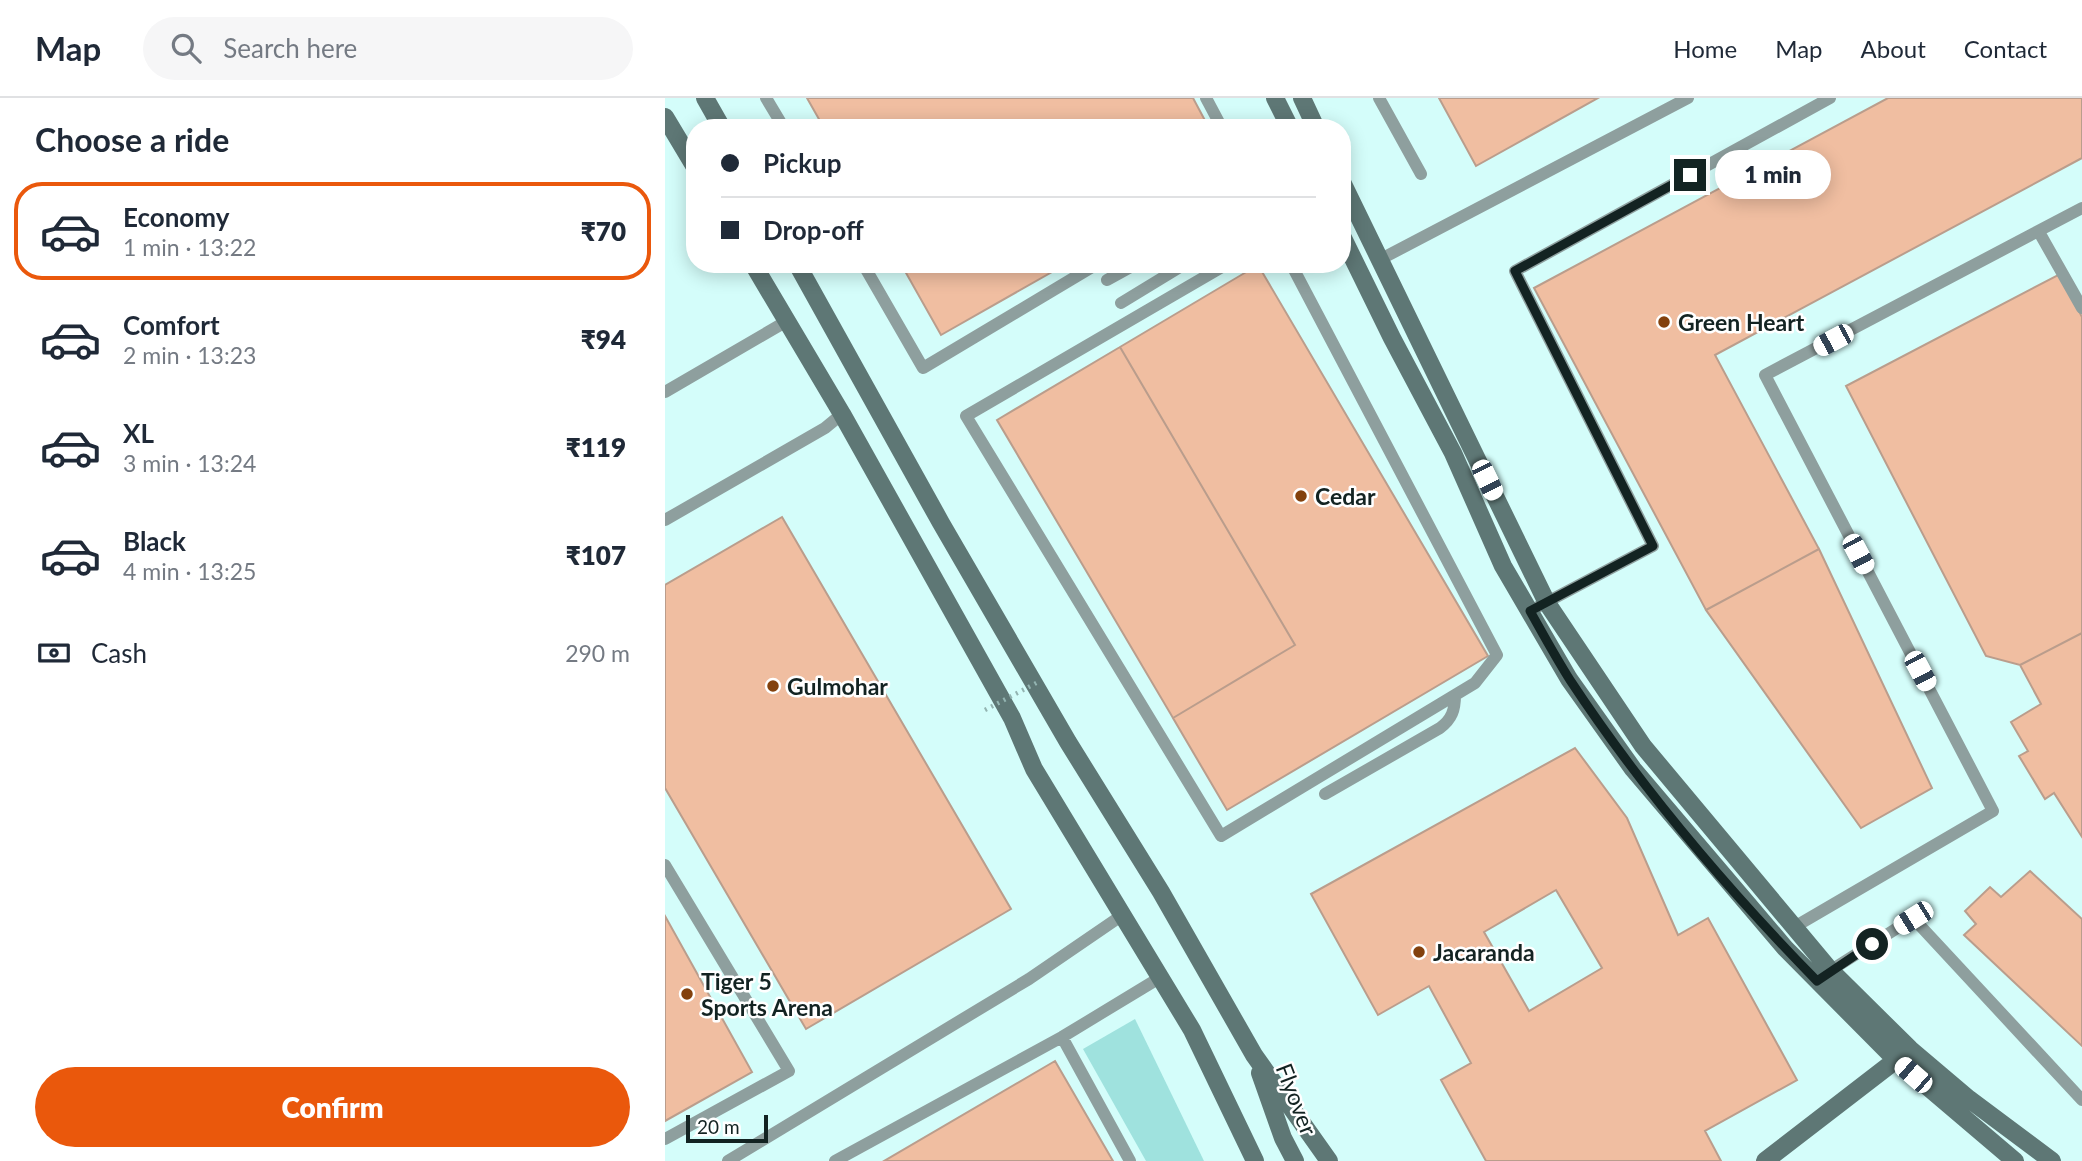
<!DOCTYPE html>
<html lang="en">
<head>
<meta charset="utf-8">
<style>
  body { margin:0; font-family:Lato,sans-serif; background:#f6f6f7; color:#1f2937; height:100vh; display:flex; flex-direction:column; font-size:26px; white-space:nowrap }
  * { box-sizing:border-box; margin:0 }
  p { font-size:23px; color:#747a83 }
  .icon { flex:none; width:38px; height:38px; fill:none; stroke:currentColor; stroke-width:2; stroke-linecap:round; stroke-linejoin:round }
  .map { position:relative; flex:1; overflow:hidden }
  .panel { display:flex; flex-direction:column; background:#fff; width:665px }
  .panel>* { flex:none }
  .banner { position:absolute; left:21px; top:21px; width:665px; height:154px; border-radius:28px; box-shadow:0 4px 18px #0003; display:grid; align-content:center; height:154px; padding:0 35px; background:#fff }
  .scale { position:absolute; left:21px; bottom:18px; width:82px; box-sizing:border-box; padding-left:7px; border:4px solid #132322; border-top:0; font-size:19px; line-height:24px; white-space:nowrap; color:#132322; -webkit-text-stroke:5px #fff; paint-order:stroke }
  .end { position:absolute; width:32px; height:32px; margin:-16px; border:9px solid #132322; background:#fff; box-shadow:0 0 0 4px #fff }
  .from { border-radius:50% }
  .bubble { position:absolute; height:49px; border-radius:24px; background:#fff; box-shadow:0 4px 18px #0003; font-size:23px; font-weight:800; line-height:49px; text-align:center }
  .car { position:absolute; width:21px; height:42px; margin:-21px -10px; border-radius:9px; box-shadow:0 0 5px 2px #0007; background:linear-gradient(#fff 24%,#345 0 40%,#fff 0 76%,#345 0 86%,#fff 0) }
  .banner b { display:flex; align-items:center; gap:24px; height:66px; font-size:26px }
  .banner b+b { border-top:2px solid #e0e1e3 }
  .banner i { width:18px; height:18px; background:#1f2937 }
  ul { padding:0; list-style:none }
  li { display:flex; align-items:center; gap:21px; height:98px; margin:0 14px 10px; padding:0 21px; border:4px solid transparent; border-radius:28px }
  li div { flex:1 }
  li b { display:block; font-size:26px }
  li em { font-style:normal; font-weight:800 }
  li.selected { border-color:#ea580c }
  li>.icon { width:63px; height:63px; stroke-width:1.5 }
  h2 { padding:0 35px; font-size:32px; line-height:84px }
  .pay { display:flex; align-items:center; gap:18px; height:77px; padding:0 35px; font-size:26px }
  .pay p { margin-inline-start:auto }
  .cta { display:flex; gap:14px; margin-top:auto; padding:14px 35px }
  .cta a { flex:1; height:80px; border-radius:42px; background:#ea580c; color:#fff; font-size:28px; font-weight:800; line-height:80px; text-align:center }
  header { display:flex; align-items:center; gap:42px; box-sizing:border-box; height:98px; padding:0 35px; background:#fff; border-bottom:2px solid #e0e1e3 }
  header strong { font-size:33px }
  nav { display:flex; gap:38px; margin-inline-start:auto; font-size:24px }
  .search { width:490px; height:63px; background:#f6f6f7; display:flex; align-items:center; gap:18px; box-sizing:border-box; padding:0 24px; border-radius:38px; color:#747a83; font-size:26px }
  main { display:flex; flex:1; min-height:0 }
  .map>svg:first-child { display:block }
  .green { fill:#9fe2de }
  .building { fill:#f0bea1; stroke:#ba9d8c; stroke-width:2; fill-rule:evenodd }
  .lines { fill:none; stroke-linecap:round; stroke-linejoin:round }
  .lane { stroke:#8e9f9e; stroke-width:12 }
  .secondary { stroke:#5e7775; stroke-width:18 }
  .path-bridge { stroke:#93b4b1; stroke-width:4.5; stroke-dasharray:2 5; stroke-linecap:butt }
  .route { stroke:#132322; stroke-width:9 }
  .poi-dot { fill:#83410d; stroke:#fff; stroke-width:2.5 }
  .labels { text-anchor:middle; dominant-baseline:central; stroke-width:5; stroke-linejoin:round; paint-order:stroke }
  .poi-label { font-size:23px; font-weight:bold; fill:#132322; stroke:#fff; text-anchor:start }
  .street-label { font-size:23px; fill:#132322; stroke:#fff }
</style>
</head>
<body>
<header>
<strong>Map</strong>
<div class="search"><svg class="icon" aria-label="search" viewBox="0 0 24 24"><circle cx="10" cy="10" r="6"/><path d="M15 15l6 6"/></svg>Search here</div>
<nav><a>Home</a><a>Map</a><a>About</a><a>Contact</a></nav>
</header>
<main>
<section class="panel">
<h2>Choose a ride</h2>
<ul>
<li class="selected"><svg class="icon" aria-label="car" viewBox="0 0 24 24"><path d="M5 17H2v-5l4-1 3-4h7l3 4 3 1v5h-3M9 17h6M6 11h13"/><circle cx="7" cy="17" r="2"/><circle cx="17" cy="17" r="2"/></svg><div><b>Economy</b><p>1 min · 13:22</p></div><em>₹70</em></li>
<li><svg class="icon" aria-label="car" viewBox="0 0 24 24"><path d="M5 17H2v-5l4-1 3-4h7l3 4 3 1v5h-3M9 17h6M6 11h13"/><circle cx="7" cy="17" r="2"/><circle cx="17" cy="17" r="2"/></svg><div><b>Comfort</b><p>2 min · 13:23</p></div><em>₹94</em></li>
<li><svg class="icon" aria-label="car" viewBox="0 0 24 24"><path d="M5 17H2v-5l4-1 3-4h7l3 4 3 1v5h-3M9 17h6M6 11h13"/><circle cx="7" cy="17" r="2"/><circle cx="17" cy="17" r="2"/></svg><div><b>XL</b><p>3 min · 13:24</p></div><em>₹119</em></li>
<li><svg class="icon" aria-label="car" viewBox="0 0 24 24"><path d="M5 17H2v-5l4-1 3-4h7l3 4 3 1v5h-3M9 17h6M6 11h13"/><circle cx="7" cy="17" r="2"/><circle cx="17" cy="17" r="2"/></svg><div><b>Black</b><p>4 min · 13:25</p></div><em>₹107</em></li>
</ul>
<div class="pay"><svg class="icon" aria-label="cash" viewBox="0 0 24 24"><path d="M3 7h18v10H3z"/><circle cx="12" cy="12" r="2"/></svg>Cash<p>290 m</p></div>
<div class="cta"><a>Confirm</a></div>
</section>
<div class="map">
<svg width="1417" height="1063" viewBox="0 0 1417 1063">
  <rect width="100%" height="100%" fill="#d4fdfa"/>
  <path class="green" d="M470 921 539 1063H481L418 951Z"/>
  <path class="building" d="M142 0H528L544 30H159Z
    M774 0H933L811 68Z
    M1223 0H1417V60L1050 257 1154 451 1041 512 869 190Z
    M236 166H401L276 237Z
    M593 167 823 558 562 712 508 620 630 547 455 249Z
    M1395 176 1417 219V535L1355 567 1321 558 1181 288Z
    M455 249 630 547 508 620 332 322Z
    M117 419 346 811 141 931 0 690V487Z
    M1154 451 1267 690 1196 730 1041 512Z
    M1417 535V739L1389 695 1380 701 1354 658 1363 653 1346 624 1376 606 1355 567Z
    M910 650 962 720 1013 837 1043 820 1132 982 1040 1033 1056 1063H821L776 982 806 965 764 888 713 917 646 796ZM891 792 937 870 864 913 819 834Z
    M1365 773 1417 821V948L1299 837 1311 826 1300 813 1325 789 1336 799Z
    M0 818 87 974 0 1023Z
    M390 963 448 1063H219Z"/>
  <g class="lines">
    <path class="lane" d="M101 0 119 30
      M541 0 557 30
      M714 0 756 76
      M1374 134 1417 210
      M714 162 1023 0
      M198 166 258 270 432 166
      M562 166 301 318 556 738 810 585 832 557 626 166
      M442 182 471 166
      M456 205 520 166
      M0 294 122 223
      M0 422 160 330 177 316
      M865 513 988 448 850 173 1165 0
      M660 696 775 630C787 621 790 612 790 597
      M0 767 124 973 0 1041
      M1131 828 1328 713 1100 277 1417 110
      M1160 876 1248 820 1417 1002
      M397 939 465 1063
      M63 1063 364 881 459 816
      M170 1063 397 939 496 879"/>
    <path class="secondary" d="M40 0 57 30
      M610 0 625 30
      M637 0 651 30
      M0 19 30 69
      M677 84 882 505 978 648 1165 872 1245 951 1304 1001 1387 1063
      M677 138 727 240 788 355 838 468 904 581 968 671 1120 850 1231 962 1350 1063
      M88 166 177 316 347 620 369 671 527 932 590 1063
      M132 166 276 425 403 644 496 794 589 957 664 1063
      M595 975 618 1040 630 1063
      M1100 1063 1231 962"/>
    <path class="path-bridge" d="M320 612 375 583"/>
  </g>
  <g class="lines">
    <path class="route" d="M1025 77 850 173 988 448 865 513C878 536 891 560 905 582 975 688 1063 792 1152 883L1207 846"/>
  </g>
  <g class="poi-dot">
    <circle cx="999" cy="224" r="7"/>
    <circle cx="636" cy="398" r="7"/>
    <circle cx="108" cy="588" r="7"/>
    <circle cx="754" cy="854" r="7"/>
    <circle cx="22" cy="896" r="7"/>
  </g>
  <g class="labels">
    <g class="poi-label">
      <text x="1013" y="224">Green Heart</text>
      <text x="650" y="398">Cedar</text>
      <text x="122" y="588">Gulmohar</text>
      <text x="768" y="854">Jacaranda</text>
      <text x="36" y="883">Tiger 5<tspan x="36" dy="26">Sports Arena</tspan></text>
    </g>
    <g class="street-label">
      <text transform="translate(632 1001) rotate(69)">Flyover</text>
    </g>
  </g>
</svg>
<div class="scale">20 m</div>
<i class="end from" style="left:1207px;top:846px"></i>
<i class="end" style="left:1025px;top:77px"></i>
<div class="bubble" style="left:1050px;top:52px;width:116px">1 min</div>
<i class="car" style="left:1168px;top:242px;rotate:242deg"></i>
<i class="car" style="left:822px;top:382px;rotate:154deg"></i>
<i class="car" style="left:1193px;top:456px;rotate:152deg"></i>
<i class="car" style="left:1255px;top:573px;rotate:152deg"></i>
<i class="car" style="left:1248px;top:820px;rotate:238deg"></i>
<i class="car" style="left:1248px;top:977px;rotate:311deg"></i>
<div class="banner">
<b><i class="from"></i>Pickup</b>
<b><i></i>Drop-off</b>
</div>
</div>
</main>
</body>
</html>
